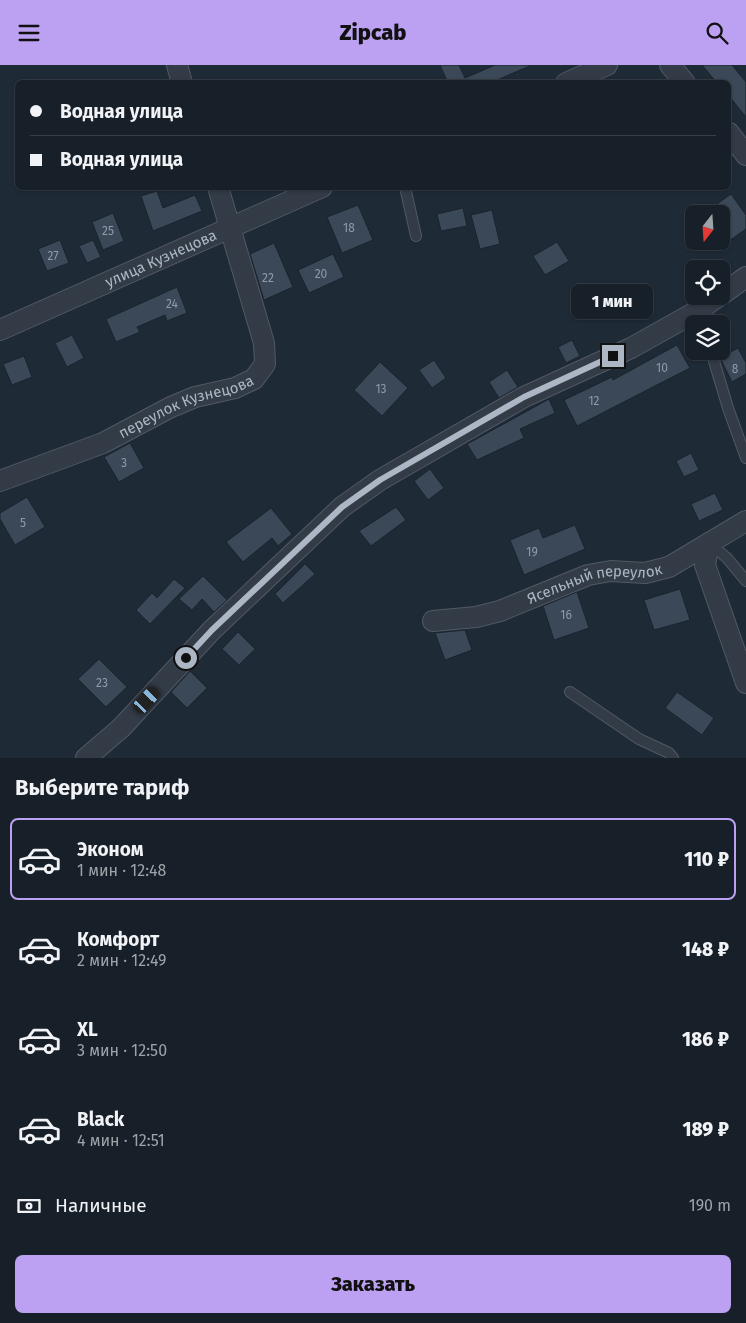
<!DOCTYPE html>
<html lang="ru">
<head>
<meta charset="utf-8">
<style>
  body { margin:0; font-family:"Fira Sans",sans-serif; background:#242d35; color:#f1f3f6; height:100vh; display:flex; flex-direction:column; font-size:19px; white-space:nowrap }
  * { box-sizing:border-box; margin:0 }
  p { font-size:16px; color:#9ea3a8 }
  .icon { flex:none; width:28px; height:28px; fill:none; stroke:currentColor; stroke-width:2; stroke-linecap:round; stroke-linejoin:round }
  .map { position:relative; height:693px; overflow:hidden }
  .drawer { display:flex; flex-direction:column; background:#172029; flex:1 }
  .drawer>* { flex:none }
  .top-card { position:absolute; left:15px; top:15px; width:716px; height:110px; border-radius:8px; box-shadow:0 1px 4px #0004,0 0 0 1px #363e46; display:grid; align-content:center; height:110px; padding:0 15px; background:#172029 }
  .needle { width:32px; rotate:197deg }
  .fabs { position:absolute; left:685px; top:140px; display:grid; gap:10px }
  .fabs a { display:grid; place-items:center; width:45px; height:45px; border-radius:8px; background:#172029; box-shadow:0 1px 4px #0004,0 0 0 1px #363e46; font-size:25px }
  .end { position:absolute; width:22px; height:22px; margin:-11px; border:6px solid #adb6c4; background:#111; box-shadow:0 0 0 2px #111 }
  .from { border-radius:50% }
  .bubble { position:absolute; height:35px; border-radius:8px; background:#172029; box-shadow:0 1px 4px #0004,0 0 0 1px #363e46; font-size:16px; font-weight:800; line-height:35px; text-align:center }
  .car { position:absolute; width:15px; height:30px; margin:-15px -8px; border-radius:6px; box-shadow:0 0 4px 1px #0007; background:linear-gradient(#222 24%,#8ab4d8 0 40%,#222 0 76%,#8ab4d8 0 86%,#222 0) }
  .top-card b { display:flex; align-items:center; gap:18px; height:48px; font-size:19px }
  .top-card b+b { border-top:1px solid #363e46 }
  .top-card i { width:12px; height:12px; background:#f1f3f6 }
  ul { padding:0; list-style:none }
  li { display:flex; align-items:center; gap:15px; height:82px; margin:0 10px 8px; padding:0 5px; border:2px solid transparent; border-radius:8px }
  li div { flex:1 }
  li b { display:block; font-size:19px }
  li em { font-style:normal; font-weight:800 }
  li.on { border-color:#bca0f2 }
  li>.icon { width:45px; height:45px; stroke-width:1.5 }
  h2 { padding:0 15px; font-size:22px; line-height:60px }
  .pay { display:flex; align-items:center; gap:12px; height:55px; padding:0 15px; font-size:19px }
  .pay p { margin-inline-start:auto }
  .action { display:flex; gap:10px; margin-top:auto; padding:10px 15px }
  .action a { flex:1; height:58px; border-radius:8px; background:#bca0f2; color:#111; font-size:20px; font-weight:800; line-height:58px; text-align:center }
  header { display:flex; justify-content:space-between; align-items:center; height:65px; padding:0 15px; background:#bca0f2; color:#111; font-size:22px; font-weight:800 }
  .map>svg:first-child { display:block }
  .building { fill:#3b4857; stroke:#1a232e }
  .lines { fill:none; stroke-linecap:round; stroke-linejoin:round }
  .lane-casing { stroke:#505965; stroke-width:12 }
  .street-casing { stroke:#505965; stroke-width:22 }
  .lane { stroke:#333b47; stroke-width:10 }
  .street { stroke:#333b47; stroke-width:20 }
  .route { stroke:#adb6c4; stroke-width:6 }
  .labels { text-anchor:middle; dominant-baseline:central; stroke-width:4.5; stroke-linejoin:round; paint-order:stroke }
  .number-label { font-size:12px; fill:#909aa9 }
  .street-label { font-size:15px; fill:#adb6c4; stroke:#18212c }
</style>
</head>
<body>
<header><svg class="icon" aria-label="menu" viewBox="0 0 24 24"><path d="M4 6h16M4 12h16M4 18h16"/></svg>Zipcab<svg class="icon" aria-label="search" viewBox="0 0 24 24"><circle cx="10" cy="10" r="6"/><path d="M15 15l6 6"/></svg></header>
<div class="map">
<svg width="746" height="693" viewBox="0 0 746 693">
  <rect width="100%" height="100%" fill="#1f2a37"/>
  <path class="building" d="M440 0H459L465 13 495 0H532L490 18H448Z
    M702 0H732L746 17V52L729 31V18H717Z
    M157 126 163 143 195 130 202 146 153 166 141 131Z
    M731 129 746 150V164L722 181 718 176H721V149H703Z
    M358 140 373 175 342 188 327 152Z
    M463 143 467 161 441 166 437 149Z
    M492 145 500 179 480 184 471 150Z
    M113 148 124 176 103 185 92 157Z
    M60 175 69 198 47 206 38 184Z
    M93 175 101 192 87 198 79 181Z
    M557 177 569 196 545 210 533 191Z
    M274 178 293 222 264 235 250 189Z
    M333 189 344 212 309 228 298 205Z
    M177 222 187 248 167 256 165 250 137 262 140 267 116 277 106 254Z
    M72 270 84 293 67 302 55 278Z
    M572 275 580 291 566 298 558 282Z
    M677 280 690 303 577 361 564 335 612 312 613 315Z
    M738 283 746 298V309L732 317 720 293Z
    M24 291 32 312 12 320 3 299Z
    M434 295 446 313 432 323 419 305Z
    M380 297 408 323 382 351 354 325Z
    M507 305 518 322 499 333 489 317Z
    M549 334 555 348 520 364 524 373 477 395 467 379Z
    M130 378 144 403 119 417 104 392Z
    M691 388 699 405 684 412 676 396Z
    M430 404 444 423 428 435 414 416Z
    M715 428 723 445 699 456 691 439Z
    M27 432 45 462 15 480 0 454V448Z
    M396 442 406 455 371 481 359 466Z
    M271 443 292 469 278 481 272 473 243 497 226 477Z
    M575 460 585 484 524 510 510 475 539 463 543 473Z
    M305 499 315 509 283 538 275 529Z
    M203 511 227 535 214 547 202 534 192 545 179 534Z
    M174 514 185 523 150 559 136 545 152 528 157 533Z
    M680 524 690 555 654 565 644 535Z
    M577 527 589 563 554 575 543 541Z
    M465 565 472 585 445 595 435 568Z
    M238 567 255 584 239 600 222 584Z
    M99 594 127 622 106 642 78 614Z
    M190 606 207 623 187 643 171 627Z
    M677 627 714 653 702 670 665 643Z"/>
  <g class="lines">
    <g class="lane-casing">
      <path id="lane" d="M405 122 416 171
        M699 245 703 259
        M711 286 728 343 746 393
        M709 478 727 493 746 516
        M570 627 639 674 669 688 673 693"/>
    </g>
    <g class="street-casing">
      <g id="street">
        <path d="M177 0 182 18"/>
        <path d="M670 0 685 18"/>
        <path d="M566 18 607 0"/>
        <path d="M729 68 746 90"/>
        <path d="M721 230 746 212"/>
        <path id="s1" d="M0 265 322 122"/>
        <path id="s2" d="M0 416 103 378 171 342 195 332 235 323 254 314 265 299 264 278 218 122"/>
        <path d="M709 478 705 500 746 618"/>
        <path id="s3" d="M433 556 476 552 500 546 588 510 611 506 645 508 669 502 746 456"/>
        <path d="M86 693 121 663 212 565 342 442 380 415 524 332 631 283 699 245 719 231"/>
      </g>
    </g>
    <use href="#lane" class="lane"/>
    <use href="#street" class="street"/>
  </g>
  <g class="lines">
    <path class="route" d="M186 593 212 565 342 442 380 415 524 332 613 291"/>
  </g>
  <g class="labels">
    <g class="number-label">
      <text x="349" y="163">18</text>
      <text x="108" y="166">25</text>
      <text x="53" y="191">27</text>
      <text x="321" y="209">20</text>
      <text x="268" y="213">22</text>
      <text x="172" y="239">24</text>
      <text x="662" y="303">10</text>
      <text x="735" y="304">8</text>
      <text x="381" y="324">13</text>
      <text x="594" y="336">12</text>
      <text x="124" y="398">3</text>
      <text x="23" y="458">5</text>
      <text x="532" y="487">19</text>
      <text x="566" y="550">16</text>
      <text x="102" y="618">23</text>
    </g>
    <g class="street-label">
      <text stroke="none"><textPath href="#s1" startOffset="176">улица Кузнецова</textPath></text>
      <text stroke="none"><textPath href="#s2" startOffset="201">переулок Кузнецова</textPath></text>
      <text stroke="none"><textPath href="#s3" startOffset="168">Ясельный переулок</textPath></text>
    </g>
  </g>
</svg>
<div class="fabs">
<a><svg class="needle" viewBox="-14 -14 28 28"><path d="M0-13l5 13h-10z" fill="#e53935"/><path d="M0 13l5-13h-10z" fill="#9ea3a8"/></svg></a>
<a><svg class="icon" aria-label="locate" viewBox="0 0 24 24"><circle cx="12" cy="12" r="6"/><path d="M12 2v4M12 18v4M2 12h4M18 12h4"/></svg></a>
<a><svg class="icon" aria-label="layers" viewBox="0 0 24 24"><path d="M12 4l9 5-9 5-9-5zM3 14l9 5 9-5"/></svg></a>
</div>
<i class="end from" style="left:186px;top:593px"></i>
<i class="end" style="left:613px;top:291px"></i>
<div class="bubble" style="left:571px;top:219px;width:82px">1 мин</div>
<i class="car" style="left:147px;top:635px;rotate:43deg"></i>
<div class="top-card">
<b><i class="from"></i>Водная улица</b>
<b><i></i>Водная улица</b>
</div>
</div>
<section class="drawer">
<h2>Выберите тариф</h2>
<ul>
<li class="on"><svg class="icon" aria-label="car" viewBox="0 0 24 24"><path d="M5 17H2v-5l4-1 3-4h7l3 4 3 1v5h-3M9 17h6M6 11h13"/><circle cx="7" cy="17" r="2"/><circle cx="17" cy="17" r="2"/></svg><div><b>Эконом</b><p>1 мин · 12:48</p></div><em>110 ₽</em></li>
<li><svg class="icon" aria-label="car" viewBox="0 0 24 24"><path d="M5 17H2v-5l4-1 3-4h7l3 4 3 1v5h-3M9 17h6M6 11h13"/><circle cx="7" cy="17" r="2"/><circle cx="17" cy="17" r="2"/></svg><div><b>Комфорт</b><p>2 мин · 12:49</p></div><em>148 ₽</em></li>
<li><svg class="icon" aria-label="car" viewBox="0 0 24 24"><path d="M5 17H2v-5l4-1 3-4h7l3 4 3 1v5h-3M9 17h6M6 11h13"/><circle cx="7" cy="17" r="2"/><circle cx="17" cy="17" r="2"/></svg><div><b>XL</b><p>3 мин · 12:50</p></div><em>186 ₽</em></li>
<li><svg class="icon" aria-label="car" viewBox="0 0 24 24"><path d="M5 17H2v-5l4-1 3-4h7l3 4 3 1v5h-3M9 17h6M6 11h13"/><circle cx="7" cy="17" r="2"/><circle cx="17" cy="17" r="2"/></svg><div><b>Black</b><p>4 мин · 12:51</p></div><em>189 ₽</em></li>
</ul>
<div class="pay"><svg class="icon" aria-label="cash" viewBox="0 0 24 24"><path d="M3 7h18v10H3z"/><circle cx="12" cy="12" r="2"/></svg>Наличные<p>190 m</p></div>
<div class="action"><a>Заказать</a></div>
</section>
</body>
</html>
